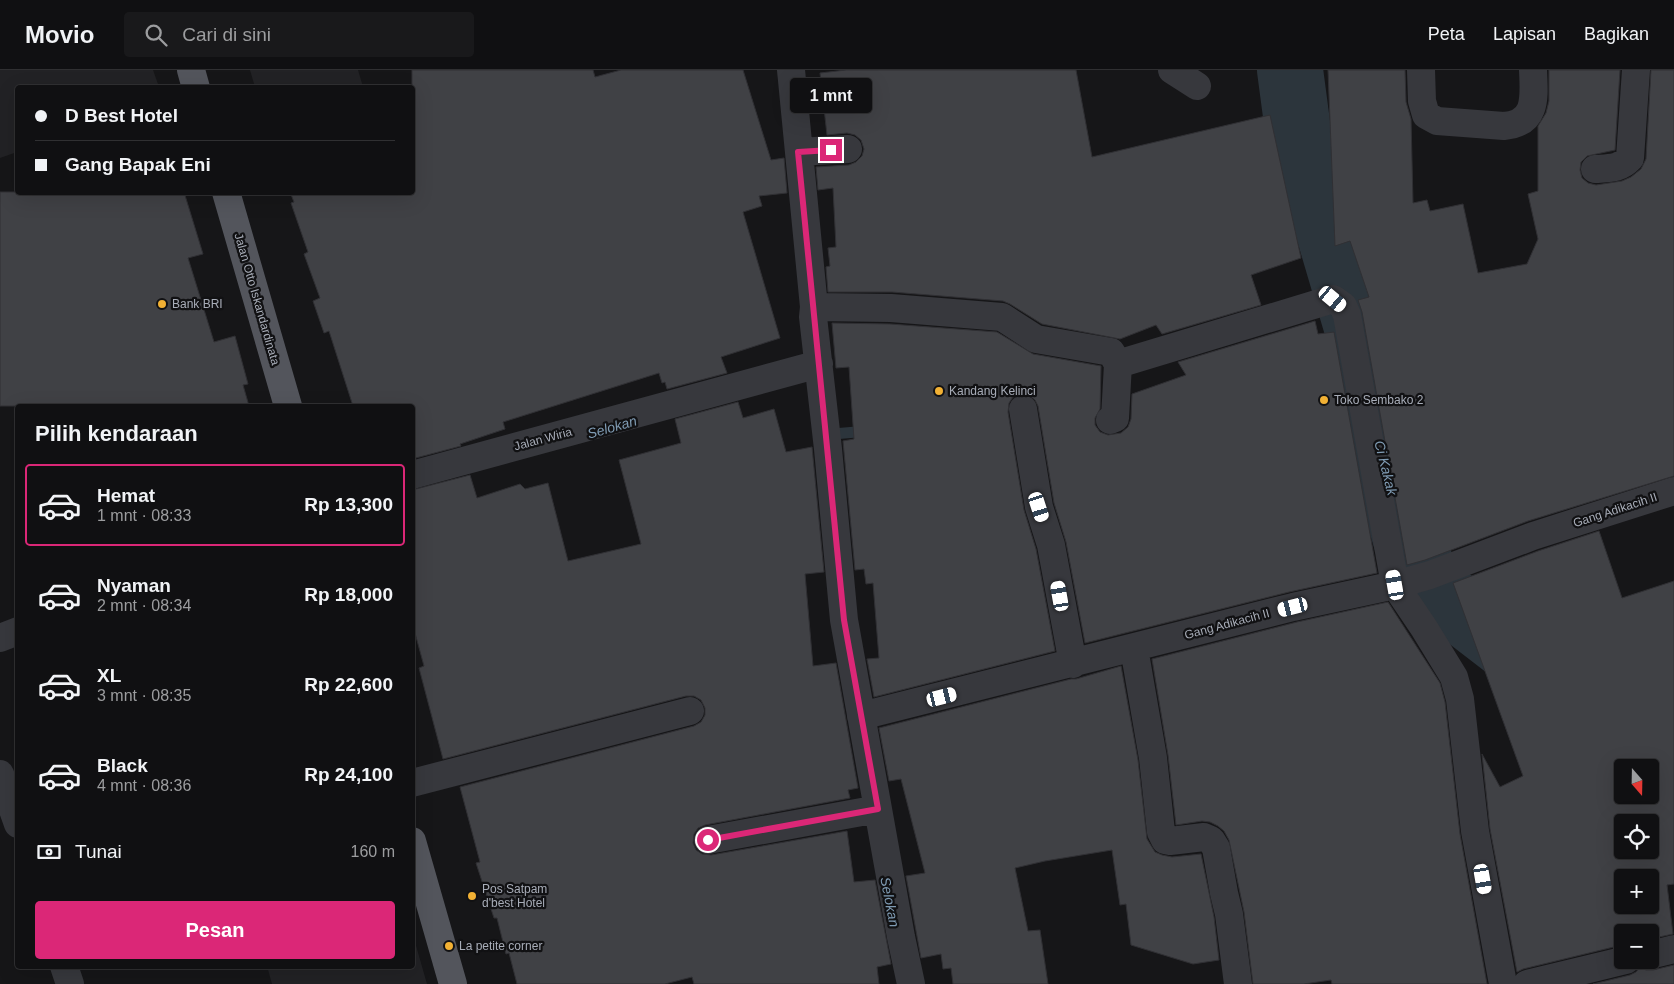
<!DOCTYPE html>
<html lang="id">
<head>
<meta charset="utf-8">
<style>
  body { margin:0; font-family:Arial,sans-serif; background:#19191b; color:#f1f3f6; height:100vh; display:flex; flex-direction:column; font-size:19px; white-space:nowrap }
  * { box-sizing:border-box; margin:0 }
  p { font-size:16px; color:#9c9d9f }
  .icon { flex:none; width:28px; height:28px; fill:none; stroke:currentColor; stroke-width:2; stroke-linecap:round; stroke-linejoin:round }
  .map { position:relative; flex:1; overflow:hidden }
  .details { position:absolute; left:15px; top:334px; width:400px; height:565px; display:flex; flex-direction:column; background:#101012; border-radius:5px; box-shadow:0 5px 20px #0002,0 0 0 1px #303032 }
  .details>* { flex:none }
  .guide { position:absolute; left:15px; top:15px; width:400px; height:110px; border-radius:5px; box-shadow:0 5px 20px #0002,0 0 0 1px #303032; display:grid; align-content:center; height:110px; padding:0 20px; background:#101012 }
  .needle { width:32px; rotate:160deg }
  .tools { position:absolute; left:1614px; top:689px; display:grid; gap:10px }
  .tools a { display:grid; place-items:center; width:45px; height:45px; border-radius:5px; background:#101012; box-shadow:0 5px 20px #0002,0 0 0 1px #303032; font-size:25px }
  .end { position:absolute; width:22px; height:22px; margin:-11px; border:6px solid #db2777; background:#fff; box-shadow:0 0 0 2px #fff }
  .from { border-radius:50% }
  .bubble { position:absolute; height:35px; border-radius:5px; background:#101012; box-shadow:0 5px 20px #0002,0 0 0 1px #303032; font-size:16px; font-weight:600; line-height:35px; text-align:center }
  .car { position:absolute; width:15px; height:30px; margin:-15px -8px; border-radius:6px; box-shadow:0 0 4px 1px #0007; background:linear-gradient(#fff 24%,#345 0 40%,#fff 0 76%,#345 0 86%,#fff 0) }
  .guide b { display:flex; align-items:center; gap:18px; height:48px; font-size:19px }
  .guide b+b { border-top:1px solid #303032 }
  .guide i { width:12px; height:12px; background:#f1f3f6 }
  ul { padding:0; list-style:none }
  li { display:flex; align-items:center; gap:15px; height:82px; margin:0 10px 8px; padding:0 10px; border:2px solid transparent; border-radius:5px }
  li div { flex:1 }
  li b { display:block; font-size:19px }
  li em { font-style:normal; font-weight:600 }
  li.selected { border-color:#db2777 }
  li>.icon { width:45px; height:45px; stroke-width:1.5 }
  h2 { padding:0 20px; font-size:22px; line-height:60px }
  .pay { display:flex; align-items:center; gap:12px; height:55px; padding:0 20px; font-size:19px }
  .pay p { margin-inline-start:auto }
  .cta { display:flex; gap:10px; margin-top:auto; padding:10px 20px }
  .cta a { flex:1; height:58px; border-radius:5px; background:#db2777; color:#fff; font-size:20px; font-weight:600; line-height:58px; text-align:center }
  header { display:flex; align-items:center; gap:30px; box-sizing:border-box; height:70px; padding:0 25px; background:#101012; border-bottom:1px solid #303032 }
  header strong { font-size:24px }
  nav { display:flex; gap:28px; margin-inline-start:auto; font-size:18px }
  .search { width:350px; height:45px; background:#19191b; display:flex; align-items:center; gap:12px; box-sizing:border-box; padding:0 18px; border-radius:5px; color:#9c9d9f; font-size:19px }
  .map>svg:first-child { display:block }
  .built { fill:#222225 }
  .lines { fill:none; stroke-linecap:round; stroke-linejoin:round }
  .stream { stroke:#2c353c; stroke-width:11 }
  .river { stroke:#2c353c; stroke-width:66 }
  .building { fill:#404145; stroke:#303034; fill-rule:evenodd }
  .minor { stroke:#37383d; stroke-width:28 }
  .major { stroke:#53555c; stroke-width:28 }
  .route { stroke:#db2777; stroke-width:6 }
  .poi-dot { fill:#f2b134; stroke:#111113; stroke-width:2 }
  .labels { text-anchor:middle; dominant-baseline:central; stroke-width:4.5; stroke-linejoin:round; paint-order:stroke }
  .street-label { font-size:12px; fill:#a8adb8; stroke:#111113 }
  .poi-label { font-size:12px; fill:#a8adb8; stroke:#111113; text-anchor:start }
  .water-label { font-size:14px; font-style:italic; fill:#7f9bb3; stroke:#111113 }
</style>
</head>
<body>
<header>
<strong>Movio</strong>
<div class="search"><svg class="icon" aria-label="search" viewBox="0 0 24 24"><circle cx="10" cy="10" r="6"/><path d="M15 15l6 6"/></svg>Cari di sini</div>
<nav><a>Peta</a><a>Lapisan</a><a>Bagikan</a></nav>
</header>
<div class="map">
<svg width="1674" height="914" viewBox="0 0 1674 914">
  <rect width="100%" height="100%" fill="#161618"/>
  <path class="built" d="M0 0H153L159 17 18 18 17 82 0 88Z
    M250 0H358L363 17H255Z
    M413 865 427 914H272L267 896H412Z"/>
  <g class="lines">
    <path class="stream" d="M833 364 868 361"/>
    <path class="river" d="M1290 0 1299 68 1321 135 1361 271 1382 390 1408 476 1436 518 1466 545 1527 592 1601 641 1674 648"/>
  </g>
  <path class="building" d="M412 0H593L595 7 621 0H743L771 90 784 88 787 123 759 126 762 136 743 142 780 268 721 287 727 303 667 319 665 312 662 313 659 303 503 352 505 359 460 374 461 376 412 389V336H353L329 261 324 263 313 231 320 228 304 184 308 182 291 133 294 132 290 122H412Z
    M846 0H1076L1092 87 1270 45 1301 188 1251 205 1261 235 1162 264 1156 255 1120 269 1042 254 1010 234 1003 231 892 222H828L826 197 830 196 828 178 836 177 833 118 818 120 816 97 849 95 856 92 862 86 864 79 861 70 855 65 847 63 827 65 820 3Z
    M1328 0H1405L1406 32 1411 49 1413 133 1427 130 1430 141 1463 134 1478 203 1527 194 1538 169 1528 124 1538 121V56L1546 43 1549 31V0H1620L1615 80 1587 86 1581 92 1580 100 1582 108 1588 113 1596 115 1622 111 1631 107 1641 99 1646 89 1651 0H1674V406L1528 451 1425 490 1407 495 1362 242 1358 230 1369 227 1350 171 1335 176Z
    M0 122H184L203 184 188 188 214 272 235 266 248 314 243 315 249 336H0Z
    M1315 251 1318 264 1334 262 1377 503 1289 522 1085 573 1066 472 1054 433 1038 336 1035 330 1029 325 1020 324 1013 327 1009 333 1008 342 1024 440 1036 479 1055 581 874 627 867 589 879 588 873 513 866 514 864 499 855 500 843 371 854 369 849 297 836 298 832 253 890 254 997 262 1033 284 1101 296 1100 339 1095 348V355L1100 362 1108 365 1121 363 1128 357 1131 349 1132 324 1186 305 1178 292Z
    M738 332 743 348 774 339 786 382 812 377 824 502 805 504 813 596 836 593 858 718 848 720 850 728 705 755 698 758 694 764 693 773 696 780 702 784 711 785 847 761 854 812 875 810 891 894 877 897 879 914H694L692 907 665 914H517L509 883 506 884 497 848H494L476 793 480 792 460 717 694 656 701 652 705 645V638L701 630 694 626H686L443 689 419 598 424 596 412 552V420L470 405 477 428 520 414 525 419 548 413 568 491 641 474 619 390 681 373 675 349Z
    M1599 461 1622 528 1674 511V814L1667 815 1673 864 1650 869V862H1622V875L1523 899 1517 902 1490 759 1482 684 1500 717 1523 706 1453 513 1538 481ZM1622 698H1650V725H1622ZM1622 752H1650V780H1622ZM1622 808H1650V835H1622Z
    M1388 532 1440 613 1445 632 1460 764 1487 914H1332L1331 910 1304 914H1253L1244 842 1229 770 1224 761 1218 756 1210 752 1202 751 1176 755 1168 685 1152 589 1297 552Z
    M1121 596 1138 690 1147 769 1155 782 1162 785 1172 787 1201 784 1214 847 1219 890 1193 894 1131 875 1126 834 1120 835 1112 780 1045 791 1015 798 1028 861 1040 860 1048 914H953L951 898 943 899 941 884 921 888 906 806 925 803 901 709 889 711 879 658 1071 609H1076Z
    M1674 895V914H1593L1630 905 1636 902 1640 897 1646 900H1653Z"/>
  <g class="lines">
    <path class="minor" d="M791 0 814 237 813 247 828 379 844 550 901 867 911 914
      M1172 0 1197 16
      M1421 0 1422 31 1426 45 1437 51 1504 56C1538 53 1534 26 1533 0
      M799 82 848 79
      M1595 99C1609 98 1620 99 1630 88L1636 0
      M814 237 891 238 1002 247 1036 269 1111 282 1118 294
      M1023 339 1039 437 1051 475 1073 594
      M1110 350 1115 348 1118 294 1333 229 1343 236 1347 245 1395 515 1424 558 1454 607 1460 629 1475 761 1503 914
      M412 405 819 294
      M0 568 18 561
      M1134 578 1153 688 1161 762 1165 770 1170 771 1204 767 1211 770 1216 778 1224 823 1229 844 1238 914
      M861 646 1293 537 1395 515 1430 505 1533 466 1674 421
      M0 704 18 754
      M412 713 690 641
      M708 770 878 739
      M1650 885 1674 879
      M64 896 70 914
      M1527 914 1626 890"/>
    <path class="major" d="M191 0 196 18
      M226 122 288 336
      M412 771 453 914"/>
  </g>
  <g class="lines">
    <path class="route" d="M708 770 878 739 844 550 798 82 831 80"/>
  </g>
  <g class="poi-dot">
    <circle cx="162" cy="234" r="5"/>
    <circle cx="939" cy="321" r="5"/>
    <circle cx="1324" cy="330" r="5"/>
    <circle cx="472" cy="826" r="5"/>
    <circle cx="449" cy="876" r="5"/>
  </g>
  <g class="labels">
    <g class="street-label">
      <text transform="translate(257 229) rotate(74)">Jalan Otto Iskandardinata</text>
      <text transform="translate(543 369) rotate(-15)">Jalan Wiria</text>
      <text transform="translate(1615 440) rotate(-18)">Gang Adikacih II</text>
      <text transform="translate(1227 554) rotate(-15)">Gang Adikacih II</text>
    </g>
    <g class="poi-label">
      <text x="172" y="234">Bank BRI</text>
      <text x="949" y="321">Kandang Kelinci</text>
      <text x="1334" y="330">Toko Sembako 2</text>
      <text x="482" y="819">Pos Satpam<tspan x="482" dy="14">d'best Hotel</tspan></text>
      <text x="459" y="876">La petite corner</text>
    </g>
    <g class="water-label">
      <text transform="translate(612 357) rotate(-16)">Selokan</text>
      <text transform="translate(1386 398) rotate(76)">Ci Kakak</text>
      <text transform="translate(890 832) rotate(79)">Selokan</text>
    </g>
  </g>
</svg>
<div class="tools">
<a><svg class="needle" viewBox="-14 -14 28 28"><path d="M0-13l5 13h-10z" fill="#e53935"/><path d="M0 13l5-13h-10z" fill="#9c9d9f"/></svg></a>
<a><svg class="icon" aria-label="locate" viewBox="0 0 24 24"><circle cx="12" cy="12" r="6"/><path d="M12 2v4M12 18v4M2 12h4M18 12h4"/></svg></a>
<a>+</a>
<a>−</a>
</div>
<i class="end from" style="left:708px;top:770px"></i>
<i class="end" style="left:831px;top:80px"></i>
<div class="bubble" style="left:790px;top:8px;width:82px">1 mnt</div>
<i class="car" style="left:1333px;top:229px;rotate:130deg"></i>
<i class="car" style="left:1039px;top:437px;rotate:162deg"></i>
<i class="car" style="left:1395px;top:515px;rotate:350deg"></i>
<i class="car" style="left:1060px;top:526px;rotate:350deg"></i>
<i class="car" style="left:1293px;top:537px;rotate:256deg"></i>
<i class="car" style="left:942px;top:627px;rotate:76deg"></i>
<i class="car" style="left:1483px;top:809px;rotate:170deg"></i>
<div class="guide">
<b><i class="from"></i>D Best Hotel</b>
<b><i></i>Gang Bapak Eni</b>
</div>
<section class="details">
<h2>Pilih kendaraan</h2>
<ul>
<li class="selected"><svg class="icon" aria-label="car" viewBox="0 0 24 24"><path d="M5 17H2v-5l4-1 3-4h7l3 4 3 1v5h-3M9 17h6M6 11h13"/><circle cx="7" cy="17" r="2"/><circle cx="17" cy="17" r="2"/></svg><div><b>Hemat</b><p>1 mnt · 08:33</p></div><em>Rp 13,300</em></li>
<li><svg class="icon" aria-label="car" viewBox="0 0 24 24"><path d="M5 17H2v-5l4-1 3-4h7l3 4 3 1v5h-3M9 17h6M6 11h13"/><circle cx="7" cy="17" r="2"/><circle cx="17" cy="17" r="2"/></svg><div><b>Nyaman</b><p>2 mnt · 08:34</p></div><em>Rp 18,000</em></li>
<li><svg class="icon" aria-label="car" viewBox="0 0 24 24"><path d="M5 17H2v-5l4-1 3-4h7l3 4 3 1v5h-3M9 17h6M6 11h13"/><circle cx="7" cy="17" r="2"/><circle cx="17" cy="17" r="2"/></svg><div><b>XL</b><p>3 mnt · 08:35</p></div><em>Rp 22,600</em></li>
<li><svg class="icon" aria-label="car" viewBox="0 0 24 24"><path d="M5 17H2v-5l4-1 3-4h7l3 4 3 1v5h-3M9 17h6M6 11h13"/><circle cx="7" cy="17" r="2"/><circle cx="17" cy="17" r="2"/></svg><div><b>Black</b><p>4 mnt · 08:36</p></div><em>Rp 24,100</em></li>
</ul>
<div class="pay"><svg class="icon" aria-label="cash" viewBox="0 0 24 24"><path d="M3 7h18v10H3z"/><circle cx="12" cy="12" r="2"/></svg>Tunai<p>160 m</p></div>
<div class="cta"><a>Pesan</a></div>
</section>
</div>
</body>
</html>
